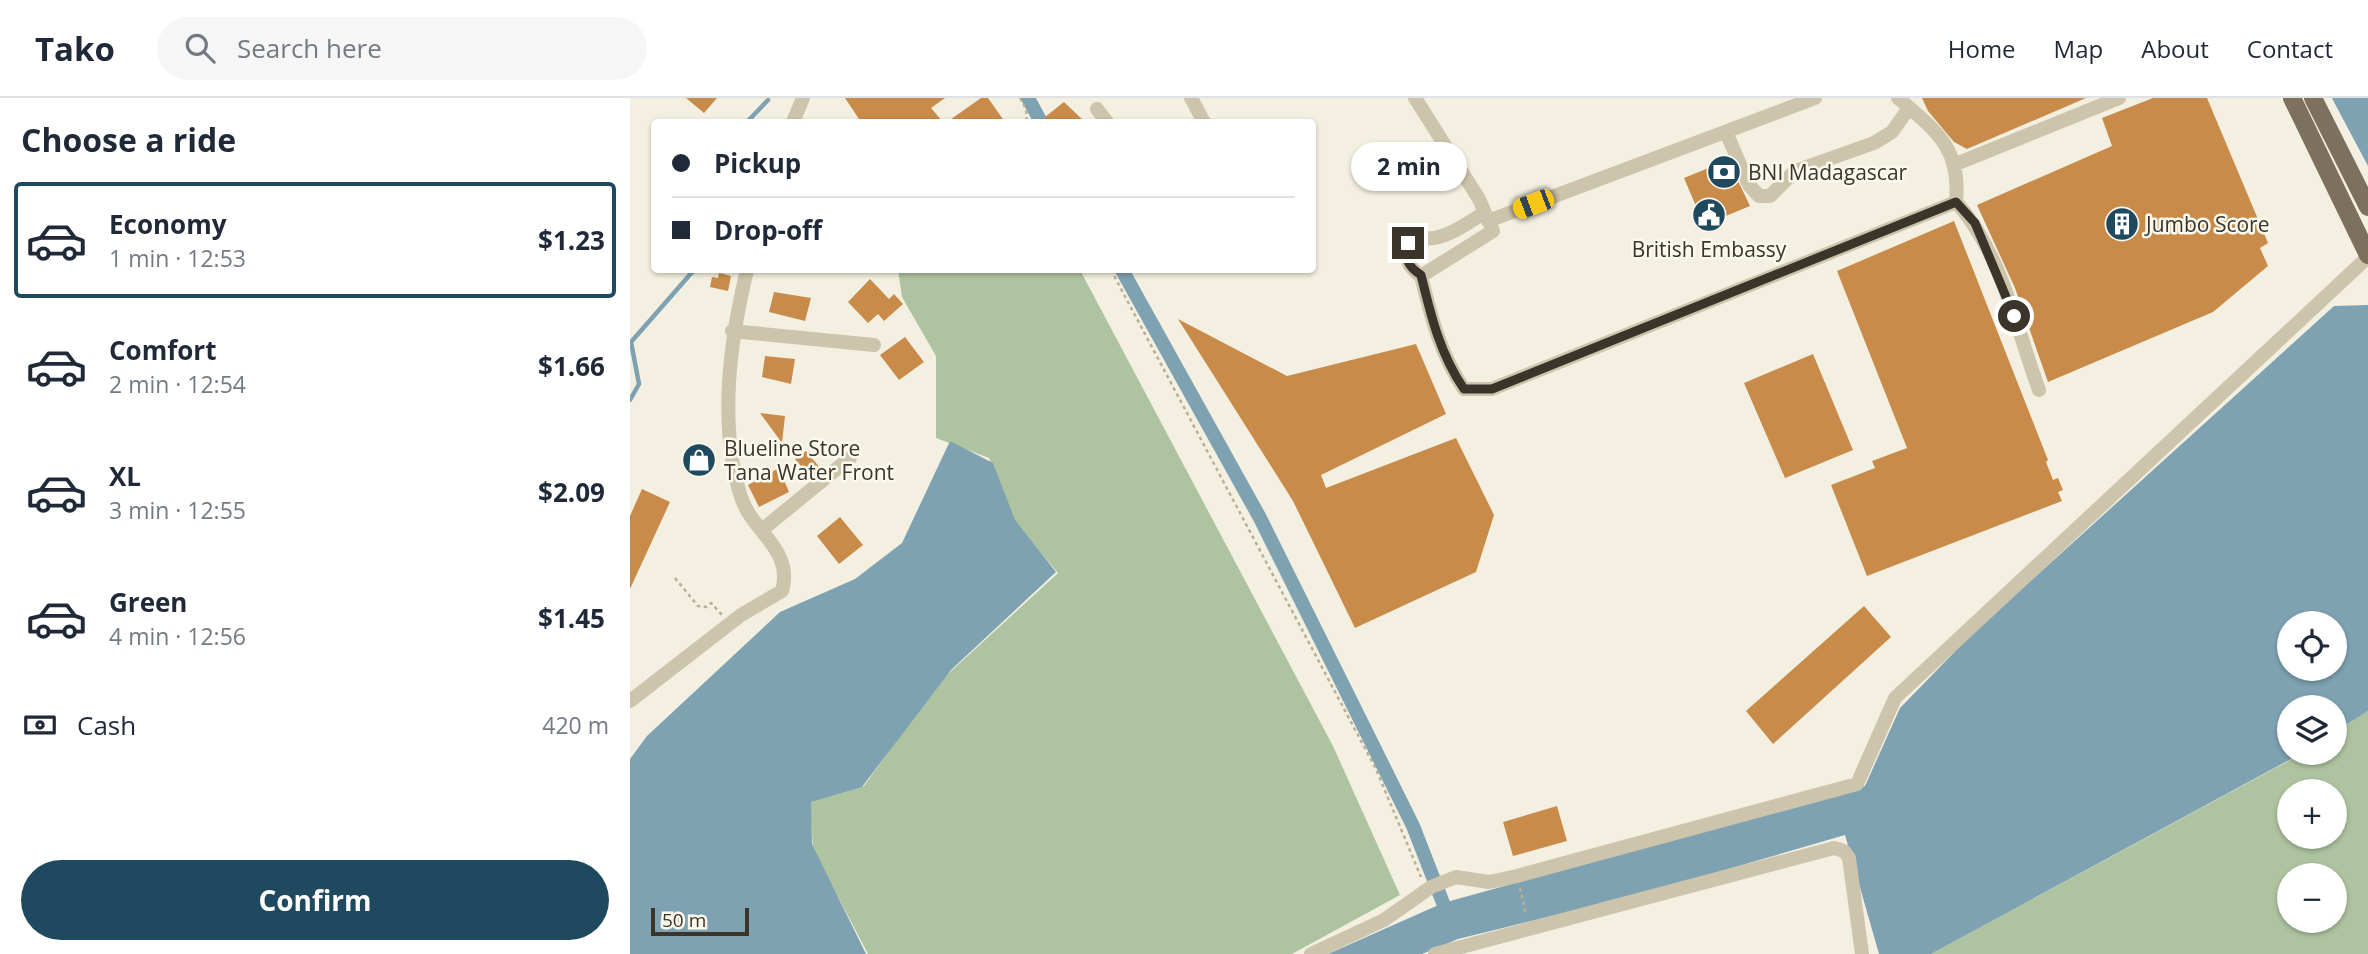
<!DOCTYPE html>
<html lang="en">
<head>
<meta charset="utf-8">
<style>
  body { margin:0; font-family:"Open Sans",sans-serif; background:#f6f6f7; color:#1f2937; height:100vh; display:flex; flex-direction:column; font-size:26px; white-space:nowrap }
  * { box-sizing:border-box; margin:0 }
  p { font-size:23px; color:#747a83 }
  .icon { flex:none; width:38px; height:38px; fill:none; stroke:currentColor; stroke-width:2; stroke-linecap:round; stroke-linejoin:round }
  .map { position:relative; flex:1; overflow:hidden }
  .panel { display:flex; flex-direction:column; background:#fff; width:630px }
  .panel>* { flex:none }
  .top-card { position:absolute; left:21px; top:21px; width:665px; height:154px; border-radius:7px; box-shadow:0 2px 5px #0004; display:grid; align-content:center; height:154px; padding:0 21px; background:#fff }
  .buttons { position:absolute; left:1647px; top:513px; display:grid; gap:14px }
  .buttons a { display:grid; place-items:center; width:70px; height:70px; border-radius:50%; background:#fff; box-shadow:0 2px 5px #0004; font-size:35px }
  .scale { position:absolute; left:21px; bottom:18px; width:98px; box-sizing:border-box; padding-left:7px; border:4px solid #3b342b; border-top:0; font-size:19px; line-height:24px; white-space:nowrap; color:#3b342b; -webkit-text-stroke:5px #fbf9ee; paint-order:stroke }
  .end { position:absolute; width:32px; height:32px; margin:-16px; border:9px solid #3b342b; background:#fff; box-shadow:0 0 0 4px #fff }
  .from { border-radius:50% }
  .bubble { position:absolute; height:49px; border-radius:24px; background:#fff; box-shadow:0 2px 5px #0004; font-size:23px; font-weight:700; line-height:49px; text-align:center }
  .car { position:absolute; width:21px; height:42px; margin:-21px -10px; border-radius:9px; box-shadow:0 0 5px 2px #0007; background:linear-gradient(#f5c518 24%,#345 0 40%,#f5c518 0 76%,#345 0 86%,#f5c518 0) }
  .top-card b { display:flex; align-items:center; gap:24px; height:66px; font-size:26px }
  .top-card b+b { border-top:2px solid #e0e1e3 }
  .top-card i { width:18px; height:18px; background:#1f2937 }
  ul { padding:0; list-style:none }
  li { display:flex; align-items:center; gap:21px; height:116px; margin:0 14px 10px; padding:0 7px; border:4px solid transparent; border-radius:7px }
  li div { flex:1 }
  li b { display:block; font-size:26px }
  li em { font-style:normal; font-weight:700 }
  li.selected { border-color:#1e495f }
  li>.icon { width:63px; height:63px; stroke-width:1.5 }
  h2 { padding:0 21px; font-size:32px; line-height:84px }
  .pay { display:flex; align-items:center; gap:18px; height:77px; padding:0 21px; font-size:26px }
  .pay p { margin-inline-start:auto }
  .button { display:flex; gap:14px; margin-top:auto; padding:14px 21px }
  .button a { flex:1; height:80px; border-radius:42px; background:#1e495f; color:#fff; font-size:28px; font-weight:700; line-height:80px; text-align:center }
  header { display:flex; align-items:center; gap:42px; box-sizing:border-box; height:98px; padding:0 35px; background:#fff; border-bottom:2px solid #e0e1e3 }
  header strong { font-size:33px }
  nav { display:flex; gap:38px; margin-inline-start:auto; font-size:24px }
  .search { width:490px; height:63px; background:#f6f6f7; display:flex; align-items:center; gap:18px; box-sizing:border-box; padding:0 24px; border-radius:38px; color:#747a83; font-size:26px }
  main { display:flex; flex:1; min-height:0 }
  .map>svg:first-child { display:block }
  .green { fill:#aec4a0; fill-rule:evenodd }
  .water { fill:#7ea2b2; fill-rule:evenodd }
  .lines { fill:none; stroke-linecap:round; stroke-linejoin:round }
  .stream { stroke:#7ea2b2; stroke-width:4.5 }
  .canal { stroke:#7ea2b2; stroke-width:14 }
  .building { fill:#c98b4a }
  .path { stroke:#b9af96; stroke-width:2.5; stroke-dasharray:3.5 3.5; stroke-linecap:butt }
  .minor { stroke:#cdc4ac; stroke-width:14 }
  .major { stroke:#7d705c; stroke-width:18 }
  .route { stroke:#3b342b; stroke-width:9 }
  .labels { text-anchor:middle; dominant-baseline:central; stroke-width:5; stroke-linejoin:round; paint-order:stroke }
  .poi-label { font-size:21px; fill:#3b342b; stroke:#fbf9ee; text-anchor:start }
</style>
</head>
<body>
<header>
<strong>Tako</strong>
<div class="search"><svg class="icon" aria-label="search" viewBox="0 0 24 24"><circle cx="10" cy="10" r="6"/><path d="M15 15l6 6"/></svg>Search here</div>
<nav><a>Home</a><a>Map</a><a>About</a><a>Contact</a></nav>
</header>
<main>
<section class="panel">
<h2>Choose a ride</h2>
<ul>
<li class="selected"><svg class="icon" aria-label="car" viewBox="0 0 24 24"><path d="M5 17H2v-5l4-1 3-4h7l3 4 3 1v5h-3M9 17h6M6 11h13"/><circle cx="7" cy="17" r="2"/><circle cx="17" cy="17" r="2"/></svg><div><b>Economy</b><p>1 min · 12:53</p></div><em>$1.23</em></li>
<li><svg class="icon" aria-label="car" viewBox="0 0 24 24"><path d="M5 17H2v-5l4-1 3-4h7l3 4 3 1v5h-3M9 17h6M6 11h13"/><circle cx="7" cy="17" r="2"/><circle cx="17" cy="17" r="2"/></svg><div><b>Comfort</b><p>2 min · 12:54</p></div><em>$1.66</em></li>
<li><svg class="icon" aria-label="car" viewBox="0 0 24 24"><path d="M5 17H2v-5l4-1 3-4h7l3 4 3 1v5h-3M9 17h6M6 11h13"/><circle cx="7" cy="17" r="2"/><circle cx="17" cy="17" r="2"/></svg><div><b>XL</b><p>3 min · 12:55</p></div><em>$2.09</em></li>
<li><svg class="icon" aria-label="car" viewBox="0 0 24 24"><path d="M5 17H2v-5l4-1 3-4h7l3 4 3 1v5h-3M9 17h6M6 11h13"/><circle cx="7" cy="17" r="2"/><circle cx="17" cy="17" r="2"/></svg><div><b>Green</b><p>4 min · 12:56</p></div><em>$1.45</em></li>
</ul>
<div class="pay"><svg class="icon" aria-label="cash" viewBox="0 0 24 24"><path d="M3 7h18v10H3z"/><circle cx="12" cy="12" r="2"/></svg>Cash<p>420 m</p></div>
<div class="button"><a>Confirm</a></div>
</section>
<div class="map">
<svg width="1738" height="856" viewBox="0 0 1738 856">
  <rect width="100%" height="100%" fill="#f4f0e1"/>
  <path class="green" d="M268 172H450L703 648 770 797 662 856H238L183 751 180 704 234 688 308 585 428 475 385 424 359 360 306 340V258L272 199Z
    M1738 613V856H1301L1673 655 1704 654 1705 634ZM1659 693H1704V738H1659ZM1659 777H1704V822H1659Z"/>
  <path class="water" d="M1702 0H1738V68L1705 6Z
    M1738 207V613L1705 634 1704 609H1659V654L1672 655 1301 856H1249L1215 737 1019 794 828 841 792 856H698L813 805 1235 688 1270 610 1342 536 1704 208ZM1659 525H1704V570H1659Z
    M320 343 363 365 385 422 426 474 321 572 232 689 181 704 182 746 236 856H0V661L17 638 150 514 225 481 272 445Z"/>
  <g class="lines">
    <path class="stream" d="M117 24 138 2
      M0 302 9 286 1 244 64 172"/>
    <path class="canal" d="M398 0 411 24
      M492 172 630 420 783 728 813 805"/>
  </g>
  <path class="building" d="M56 0H87L74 15Z
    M215 0H315L301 10 313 24H231Z
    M351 0H358L375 24H317Z
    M1292 0H1456L1337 51 1324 44 1298 13Z
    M1523 0H1577L1638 145 1630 150 1638 168 1583 214 1418 284 1385 190 1347 107 1482 48 1472 20Z
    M434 4 455 24H420L415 19Z
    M1098 62 1120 108 1074 127 1054 80Z
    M1324 123 1418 362 1416 364 1423 382 1428 380 1433 392 1428 394 1432 403 1237 478 1201 387 1245 370 1242 363 1277 350 1207 173Z
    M89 175 101 178 98 193 80 189 82 179 88 180Z
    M240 181 259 201 264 196 273 206 254 223 248 216 238 225 218 204Z
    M144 194 181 200 175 223 139 214Z
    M548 221 657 278 786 246 816 316 691 377 696 390 826 340 864 417 846 474 725 530 663 403Z
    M275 239 294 264 269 282 250 257Z
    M1183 256 1223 352 1155 380 1114 285Z
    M135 258 165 261 161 286 132 279Z
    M130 315 155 318 152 345Z
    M176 353 191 371 181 380 165 361Z
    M149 370 159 394 129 409 118 387Z
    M12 391 40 404 0 491V418Z
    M210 419 233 447 209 466 187 438Z
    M1234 508 1261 539 1143 646 1116 613Z
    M927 708 937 743 883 758 873 724Z"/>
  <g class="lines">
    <path class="path" d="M390 0 396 11 397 24
      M481 172 746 671 791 779
      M45 480 68 508 76 509 81 505 92 517
      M890 790 896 818"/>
    <path class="minor" d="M561 0 574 24
      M785 0 849 101 863 133 791 178C777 168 775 161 778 145 788 139 793 141 804 140 822 137 839 124 854 115
      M467 11 477 24
      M163 24 173 0
      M1096 34 1119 87 1129 98H1140L1165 73 1244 45 1262 34 1279 10
      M1326 66 1489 0
      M1326 104C1371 154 1386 229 1409 292
      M858 123 1185 0
      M791 178C801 218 810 256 834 291H862L1326 104C1331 49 1306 33 1268 0
      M102 233 244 247
      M133 431 220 360
      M0 603 111 517 152 493C164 451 122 434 111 399 88 327 100 243 117 172
      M681 856 754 822 801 789 826 779 859 784 887 778 1227 686 1265 600 1738 159
      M805 856 1204 750 1214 753 1219 760 1232 856"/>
    <path class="major" d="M1662 0 1738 157
      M1683 0 1738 109"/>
  </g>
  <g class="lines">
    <path class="route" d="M778 145C775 161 777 168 791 177 801 218 810 256 834 291H862L1326 104 1345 125 1384 218"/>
  </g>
  <defs>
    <g id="bank-disc" transform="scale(1.75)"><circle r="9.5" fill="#1e495f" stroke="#fbf9ee"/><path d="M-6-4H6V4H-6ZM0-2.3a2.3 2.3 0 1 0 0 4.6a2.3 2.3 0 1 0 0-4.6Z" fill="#fff"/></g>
    <g id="civic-disc" transform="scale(1.75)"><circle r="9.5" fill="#1e495f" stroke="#fbf9ee"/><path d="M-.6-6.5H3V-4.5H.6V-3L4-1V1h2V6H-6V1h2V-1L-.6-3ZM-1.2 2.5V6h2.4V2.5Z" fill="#fff"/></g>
    <g id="building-disc" transform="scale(1.75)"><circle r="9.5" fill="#1e495f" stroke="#fbf9ee"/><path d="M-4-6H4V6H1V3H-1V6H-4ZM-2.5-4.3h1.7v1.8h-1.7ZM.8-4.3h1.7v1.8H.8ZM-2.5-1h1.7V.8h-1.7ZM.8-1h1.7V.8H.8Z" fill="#fff"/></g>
    <g id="shop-disc" transform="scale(1.75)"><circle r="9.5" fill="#1e495f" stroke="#fbf9ee"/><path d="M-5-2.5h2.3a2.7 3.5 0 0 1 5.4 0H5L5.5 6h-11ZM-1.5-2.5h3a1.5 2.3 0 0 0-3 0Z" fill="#fff"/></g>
  </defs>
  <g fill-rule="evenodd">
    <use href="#bank-disc" x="1094" y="74"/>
    <use href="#civic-disc" x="1079" y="117"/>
    <use href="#building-disc" x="1492" y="126"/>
    <use href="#shop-disc" x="69" y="362"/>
  </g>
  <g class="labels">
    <g class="poi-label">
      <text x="1118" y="74">BNI Madagascar</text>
      <text x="1516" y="126">Jumbo Score</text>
      <text x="1079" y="151" text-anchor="middle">British Embassy</text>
      <text x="94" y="350">Blueline Store<tspan x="94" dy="24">Tana Water Front</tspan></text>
    </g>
  </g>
</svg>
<div class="buttons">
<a><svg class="icon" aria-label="locate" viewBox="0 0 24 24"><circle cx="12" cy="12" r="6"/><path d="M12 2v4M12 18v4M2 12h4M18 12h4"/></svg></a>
<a><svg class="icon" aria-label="layers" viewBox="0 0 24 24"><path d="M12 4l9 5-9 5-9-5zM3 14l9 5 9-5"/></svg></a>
<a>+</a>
<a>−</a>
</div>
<div class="scale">50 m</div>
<i class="end from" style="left:1384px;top:218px"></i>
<i class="end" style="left:778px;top:145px"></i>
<div class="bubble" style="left:721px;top:44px;width:116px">2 min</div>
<i class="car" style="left:903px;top:106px;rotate:249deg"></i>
<div class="top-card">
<b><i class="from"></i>Pickup</b>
<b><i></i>Drop-off</b>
</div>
</div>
</main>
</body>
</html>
